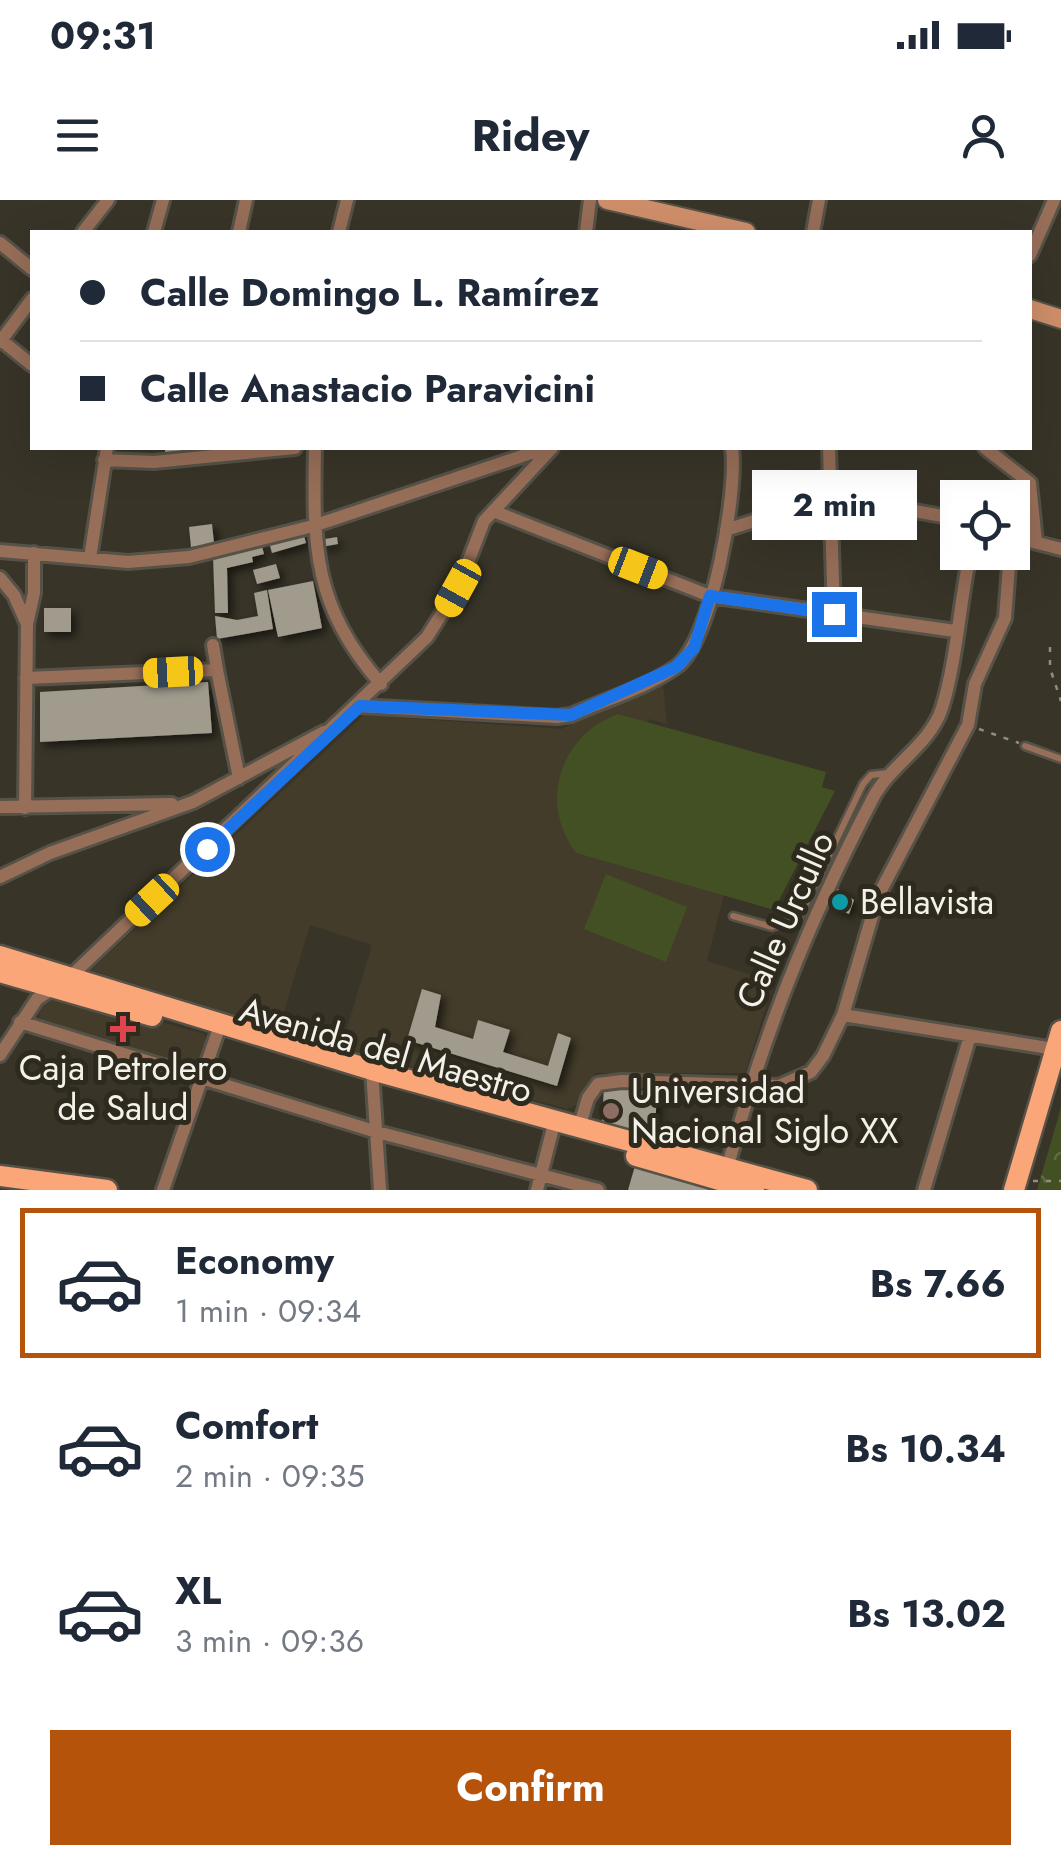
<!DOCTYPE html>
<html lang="en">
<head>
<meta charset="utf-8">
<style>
  body { margin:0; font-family:Jost,sans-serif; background:#f2f2f3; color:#1f2937; height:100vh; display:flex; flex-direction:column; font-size:38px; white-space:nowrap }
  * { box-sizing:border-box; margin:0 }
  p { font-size:32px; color:#747a83 }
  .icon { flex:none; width:55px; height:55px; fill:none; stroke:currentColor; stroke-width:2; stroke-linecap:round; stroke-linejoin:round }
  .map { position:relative; height:990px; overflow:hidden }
  .side { display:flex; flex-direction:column; background:#fff; flex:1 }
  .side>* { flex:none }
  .guide { position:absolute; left:30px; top:30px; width:1002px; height:220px; border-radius:0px; box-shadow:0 10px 40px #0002; display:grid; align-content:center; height:220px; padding:0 50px; background:#fff }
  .tools { position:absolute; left:940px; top:280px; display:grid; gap:20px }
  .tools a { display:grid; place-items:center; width:90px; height:90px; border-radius:0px; background:#fff; box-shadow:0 10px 40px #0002; font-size:50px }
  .end { position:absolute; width:45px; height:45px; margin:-22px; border:12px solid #1a73e8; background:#fff; box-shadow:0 0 0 5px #fff }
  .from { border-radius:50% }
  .bubble { position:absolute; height:70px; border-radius:0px; background:#fff; box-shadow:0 10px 40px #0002; font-size:32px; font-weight:700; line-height:70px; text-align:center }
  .car { position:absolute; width:30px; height:60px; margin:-30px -15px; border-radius:12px; box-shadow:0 0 8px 2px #0007; background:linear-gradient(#f5c518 24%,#345 0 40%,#f5c518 0 76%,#345 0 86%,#f5c518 0) }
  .guide b { display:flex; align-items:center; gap:35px; height:95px; font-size:38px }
  .guide b+b { border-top:2px solid #e0e1e3 }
  .guide i { width:25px; height:25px; background:#1f2937 }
  ul { padding:18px 0 0; list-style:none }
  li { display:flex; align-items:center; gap:30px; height:150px; margin:0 20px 15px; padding:0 30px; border:5px solid transparent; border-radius:0px }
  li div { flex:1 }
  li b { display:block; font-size:38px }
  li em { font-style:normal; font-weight:700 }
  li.active { border-color:#b45309 }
  li>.icon { width:90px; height:90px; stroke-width:1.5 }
  .button { display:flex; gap:20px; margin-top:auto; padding:20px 50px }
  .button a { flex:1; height:115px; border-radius:0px; background:#b45309; color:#fff; font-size:40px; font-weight:700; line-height:115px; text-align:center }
  .status { display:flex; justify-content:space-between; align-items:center; height:70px; padding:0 50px; background:#fff; direction:ltr }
  .status svg { height:28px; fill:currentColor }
  header { display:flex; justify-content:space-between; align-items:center; height:130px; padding:0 50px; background:#fff; font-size:45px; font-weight:700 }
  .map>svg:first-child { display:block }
  .built { fill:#433c2a }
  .park { fill:url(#park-crowns) }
  .garden { fill:#435023 }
  .building { fill:#a09b8d; filter:url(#shadow) }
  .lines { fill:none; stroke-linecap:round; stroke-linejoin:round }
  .service-casing { stroke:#565247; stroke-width:11 }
  .minor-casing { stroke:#565247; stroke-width:18 }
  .secondary-casing { stroke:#565247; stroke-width:22 }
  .primary-casing { stroke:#565247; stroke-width:25 }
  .path { stroke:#908d83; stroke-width:2.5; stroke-dasharray:5 8; stroke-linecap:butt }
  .service { stroke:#976e58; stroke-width:6 }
  .minor { stroke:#976e58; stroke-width:12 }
  .secondary { stroke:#cf8e6a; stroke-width:18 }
  .primary { stroke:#faa678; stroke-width:20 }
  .route { stroke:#1a73e8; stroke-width:12 }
  .culture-dot { fill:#0f9aa8; stroke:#2e2a1e; stroke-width:4 }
  .health-dot { fill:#e0444e; stroke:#2e2a1e; stroke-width:4 }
  .education-dot { fill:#8d6e63; stroke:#2e2a1e; stroke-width:4 }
  .labels { text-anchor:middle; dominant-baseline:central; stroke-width:10; stroke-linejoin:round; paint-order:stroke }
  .poi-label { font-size:35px; fill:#f3f1e9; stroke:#2e2a1e; text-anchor:start }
  .street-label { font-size:35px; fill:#f3f1e9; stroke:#2e2a1e }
</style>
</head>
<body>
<div class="status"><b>09:31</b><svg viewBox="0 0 49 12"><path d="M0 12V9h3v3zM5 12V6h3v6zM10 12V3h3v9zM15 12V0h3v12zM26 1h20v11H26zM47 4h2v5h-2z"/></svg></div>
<header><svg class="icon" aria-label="menu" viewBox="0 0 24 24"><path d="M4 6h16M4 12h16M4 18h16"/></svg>Ridey<svg class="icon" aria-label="person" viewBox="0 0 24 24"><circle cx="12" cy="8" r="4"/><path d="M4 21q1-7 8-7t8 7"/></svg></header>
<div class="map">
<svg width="1061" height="990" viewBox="0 0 1061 990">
  <defs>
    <pattern id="park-crowns" width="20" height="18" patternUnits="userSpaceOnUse" patternTransform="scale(2.5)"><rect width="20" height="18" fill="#435023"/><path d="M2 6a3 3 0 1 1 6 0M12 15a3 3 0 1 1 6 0" fill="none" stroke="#5f6a43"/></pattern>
    <filter id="shadow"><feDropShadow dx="4.5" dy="4.5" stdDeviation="5" flood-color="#0009"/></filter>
  </defs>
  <rect width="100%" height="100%" fill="#383428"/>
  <path class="built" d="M663 484 667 524 649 519 576 653 724 695 707 761 774 782 745 873H595L577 905 567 909 341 848 372 745 310 725 279 829 91 770 364 515 561 529Z
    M52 792 204 834 210 844 204 863 194 868 43 824 39 816 44 796Z"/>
  <path class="park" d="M1061 908V990H1037L1039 983Z"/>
  <path class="garden" d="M618 514 826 572 822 587 835 591 774 710 576 653C538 603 560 535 618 514Z
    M606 674 687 707 666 762 584 729Z"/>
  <path class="building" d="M165 248H195L196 252 165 254Z
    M212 324 214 343 191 347 189 327Z
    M303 332 306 343 272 353 269 342Z
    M337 337 338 344 321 347 319 340Z
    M261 343 264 354 252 357 253 362 227 368 228 413H215L213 356Z
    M276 364 280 378 257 384 253 370Z
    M313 381 322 428 278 437 268 390Z
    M267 390 273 429 217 439 215 416 237 420 258 416 254 393Z
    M44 408H71V432H44Z
    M208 482 212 533 40 542V492Z
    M835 687 854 700 849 714 826 704Z
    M422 789 441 795 435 827 473 839 478 820 510 830 503 852 548 866 558 833 571 838 557 886 407 840Z
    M604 886 657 890 655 930 609 928V922H602Z
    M637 959 711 980 708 990H628Z"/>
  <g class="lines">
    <g class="service-casing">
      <path id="service" d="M1025 546 1061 559
        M733 716 772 727 799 718 863 584 871 575 889 573"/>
    </g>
    <g class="minor-casing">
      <path id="minor" d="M83 32 108 0
        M154 32 163 0
        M239 32 246 0
        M339 32 347 0
        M586 32 590 0
        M813 32 819 0
        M0 43 32 69
        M1030 55 1054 0
        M1 140 32 165
        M0 142 32 99
        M315 248C313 347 313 406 381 484
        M829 248 834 415
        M985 248 1030 283 1036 342
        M104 260 154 262 295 248
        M493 311 710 396 955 431
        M726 330 831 296 948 317 958 331
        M1012 343 1014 337 1061 349
        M0 351 128 362 189 357 313 326 546 248
        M90 358 107 248
        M0 378 14 395 27 424
        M213 445 217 470
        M26 478 217 470 239 578
        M360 506 557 517 571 515C604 500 646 488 676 467 712 442 738 291 732 248
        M0 607 172 604
        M25 608 27 424 34 393V353
        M0 677 50 653 193 602 324 532
        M843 815 1061 850
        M20 822 377 932 598 990
        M0 855 37 799 70 777 427 437 458 388 484 321 552 248
        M372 870 380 990
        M579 928 588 898 598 884 622 881 779 886 811 872 823 856 843 815 878 696 968 525 975 484 1005 418 1010 352
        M726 973C762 837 808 722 873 598 891 564 930 545 942 508 956 463 959 411 968 365L967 352
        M163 990 217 834
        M537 990 555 920
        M924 990 970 836"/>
    </g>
    <g class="secondary-casing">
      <path id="secondary" d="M607 0 746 32
        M1030 109 1061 119"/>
    </g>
    <g class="primary-casing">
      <path id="primary" d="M0 756 372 870 807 990
        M0 772 152 816
        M636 956 754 990
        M0 976 107 990
        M1014 990 1061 831"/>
    </g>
    <path class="path" d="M1050 447V468L1061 501
      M979 529 1019 543
      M1033 981H1061"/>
    <use href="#service" class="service"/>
    <use href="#minor" class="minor"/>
    <use href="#secondary" class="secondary"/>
    <use href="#primary" class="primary"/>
  </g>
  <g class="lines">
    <path class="route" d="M207 649 360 506 571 515 676 467 694 448 710 396 834 414"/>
  </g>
  <circle class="culture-dot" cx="840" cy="702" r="10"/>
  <path class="health-dot" d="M118 814h10v10h10v10h-10v10h-10v-10h-10v-10h10z"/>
  <circle class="education-dot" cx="611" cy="911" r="10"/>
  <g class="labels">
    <g class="poi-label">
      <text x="860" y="702">Bellavista</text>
      <text x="123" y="868" text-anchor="middle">Caja Petrolero<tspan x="123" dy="40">de Salud</tspan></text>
      <text x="631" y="891">Universidad<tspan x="631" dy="40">Nacional Siglo XX</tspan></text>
    </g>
    <g class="street-label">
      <text transform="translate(785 720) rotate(-66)">Calle Urcullo</text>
      <text transform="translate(386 850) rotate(16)">Avenida del Maestro</text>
    </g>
  </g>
</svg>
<div class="tools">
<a><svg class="icon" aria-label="locate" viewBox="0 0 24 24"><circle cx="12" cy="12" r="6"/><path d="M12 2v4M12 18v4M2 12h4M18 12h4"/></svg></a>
</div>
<i class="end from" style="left:207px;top:649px"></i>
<i class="end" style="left:834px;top:414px"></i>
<div class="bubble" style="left:752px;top:270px;width:165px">2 min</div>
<i class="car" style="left:638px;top:368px;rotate:111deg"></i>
<i class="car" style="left:458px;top:388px;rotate:209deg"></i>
<i class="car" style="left:173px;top:472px;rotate:267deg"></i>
<i class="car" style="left:152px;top:700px;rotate:227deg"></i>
<div class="guide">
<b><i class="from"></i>Calle Domingo L. Ramírez</b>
<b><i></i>Calle Anastacio Paravicini</b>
</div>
</div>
<section class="side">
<ul>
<li class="active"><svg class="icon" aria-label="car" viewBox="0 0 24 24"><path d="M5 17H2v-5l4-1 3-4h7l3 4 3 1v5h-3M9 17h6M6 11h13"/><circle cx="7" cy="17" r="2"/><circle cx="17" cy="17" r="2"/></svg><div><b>Economy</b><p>1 min · 09:34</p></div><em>Bs 7.66</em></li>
<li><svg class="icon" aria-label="car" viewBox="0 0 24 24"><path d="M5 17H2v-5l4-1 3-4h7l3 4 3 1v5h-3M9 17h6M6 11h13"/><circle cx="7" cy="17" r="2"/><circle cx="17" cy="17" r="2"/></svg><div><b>Comfort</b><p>2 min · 09:35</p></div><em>Bs 10.34</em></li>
<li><svg class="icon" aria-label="car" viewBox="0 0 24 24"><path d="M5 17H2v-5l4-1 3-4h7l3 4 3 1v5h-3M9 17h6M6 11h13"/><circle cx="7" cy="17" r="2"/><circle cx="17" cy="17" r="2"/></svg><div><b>XL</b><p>3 min · 09:36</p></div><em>Bs 13.02</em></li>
</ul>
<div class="button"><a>Confirm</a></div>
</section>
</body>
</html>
